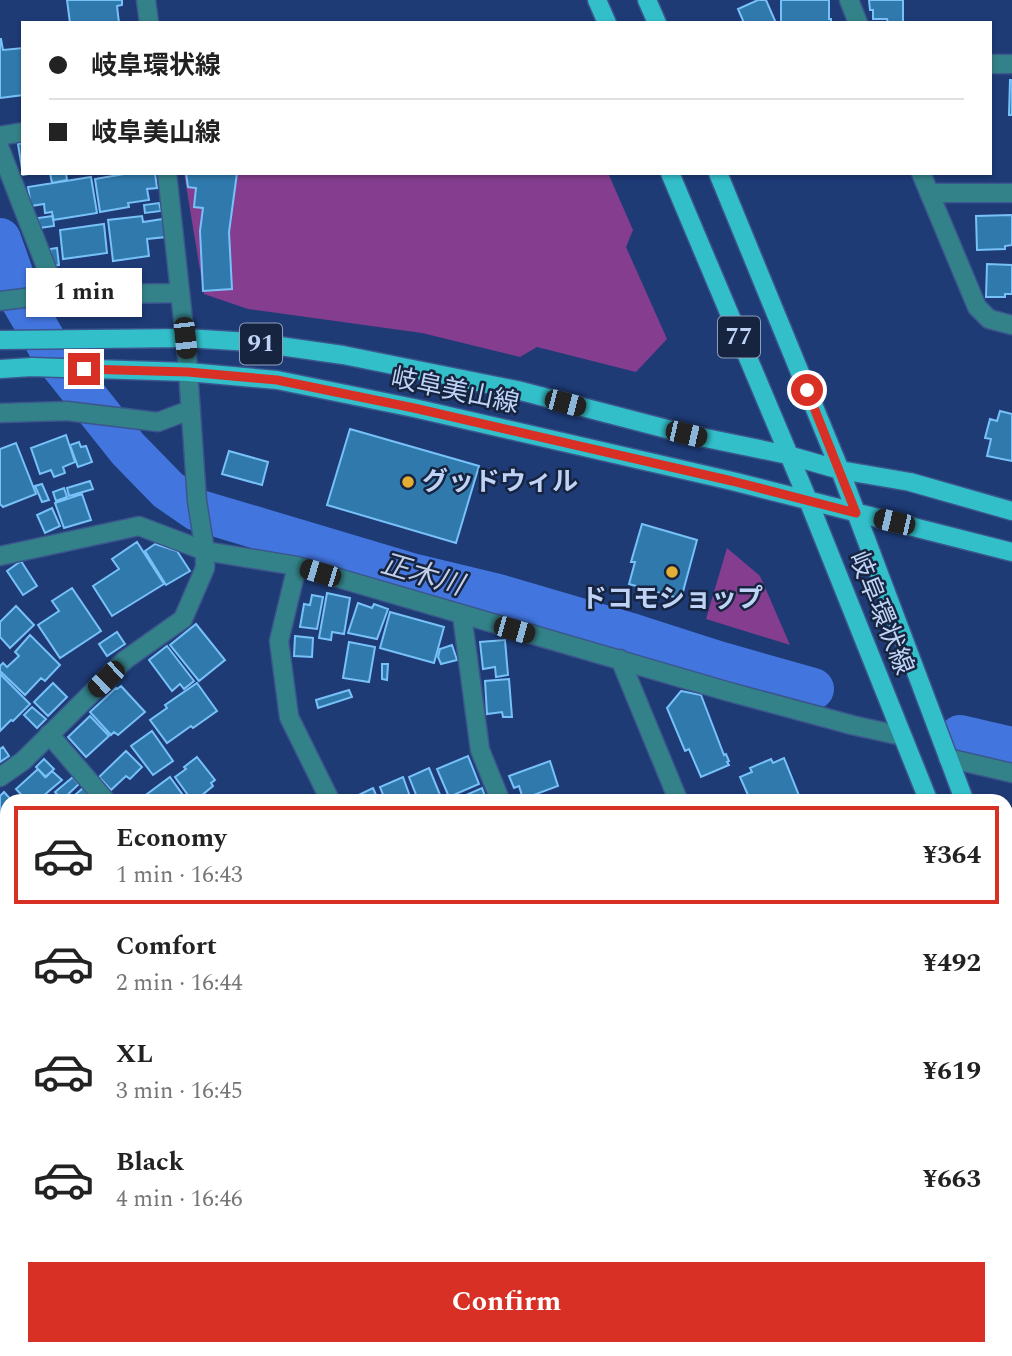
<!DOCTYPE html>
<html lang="en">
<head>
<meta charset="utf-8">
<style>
  body { margin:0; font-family:Spectral,"Noto Sans JP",serif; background:#f2f2f2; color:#222; height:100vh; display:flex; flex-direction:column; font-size:26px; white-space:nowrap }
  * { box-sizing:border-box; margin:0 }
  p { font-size:23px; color:#767676 }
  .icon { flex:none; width:38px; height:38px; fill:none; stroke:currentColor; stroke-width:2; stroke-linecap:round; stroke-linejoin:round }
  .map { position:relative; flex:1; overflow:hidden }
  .drawer { position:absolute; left:0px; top:794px; width:1013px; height:562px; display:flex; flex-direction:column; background:#fff; border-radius:21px 21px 0 0; box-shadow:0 2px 5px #0004 }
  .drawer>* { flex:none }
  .hud { position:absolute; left:21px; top:21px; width:971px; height:154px; border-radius:0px; box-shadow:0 2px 5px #0004; display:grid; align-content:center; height:154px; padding:0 28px; background:#fff }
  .end { position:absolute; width:32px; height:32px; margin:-16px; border:9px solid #d93025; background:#fff; box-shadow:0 0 0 4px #fff }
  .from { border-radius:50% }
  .bubble { position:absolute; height:49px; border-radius:0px; background:#fff; box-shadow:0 2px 5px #0004; font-size:23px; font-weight:700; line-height:49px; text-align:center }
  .car { position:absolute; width:21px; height:42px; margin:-21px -10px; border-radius:9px; box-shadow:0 0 5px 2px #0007; background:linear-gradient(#222 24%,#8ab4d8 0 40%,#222 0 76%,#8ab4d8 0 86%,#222 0) }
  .hud b { display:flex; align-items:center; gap:24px; height:66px; font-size:26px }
  .hud b+b { border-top:2px solid #e0e0e0 }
  .hud i { width:18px; height:18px; background:#222 }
  ul { padding:12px 0 0; list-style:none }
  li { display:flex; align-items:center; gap:21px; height:98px; margin:0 14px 10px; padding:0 14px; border:4px solid transparent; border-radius:0px }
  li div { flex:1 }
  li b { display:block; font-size:26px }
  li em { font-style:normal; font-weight:700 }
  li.active { border-color:#d93025 }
  li>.icon { width:63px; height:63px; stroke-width:1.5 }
  .button { display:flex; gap:14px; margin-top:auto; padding:14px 28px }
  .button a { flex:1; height:80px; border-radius:0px; background:#d93025; color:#fff; font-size:28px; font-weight:700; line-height:80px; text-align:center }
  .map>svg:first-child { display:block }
  .green { fill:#853e8f }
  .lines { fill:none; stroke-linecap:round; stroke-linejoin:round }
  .river { stroke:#4275de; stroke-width:42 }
  .building { fill:#3079ad; stroke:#78c1f8; stroke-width:2 }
  .minor-casing { stroke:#3b568d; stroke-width:21 }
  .major-casing { stroke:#3b568d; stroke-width:21 }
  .minor { stroke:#348289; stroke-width:18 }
  .major { stroke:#32bfca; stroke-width:18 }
  .route { stroke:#d93025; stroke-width:9 }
  .poi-dot { fill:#e4ae35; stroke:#17243f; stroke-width:2.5 }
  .labels { text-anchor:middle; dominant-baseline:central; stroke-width:5; stroke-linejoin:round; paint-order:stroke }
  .shield { fill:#17243f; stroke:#8d9ebf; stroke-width:2 }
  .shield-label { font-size:24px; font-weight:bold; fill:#bfd3f6 }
  .street-label { font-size:26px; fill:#bfd3f6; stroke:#17243f }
  .poi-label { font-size:26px; font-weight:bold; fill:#bfd3f6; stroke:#17243f; text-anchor:start }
  .water-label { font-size:28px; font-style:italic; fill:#c0cee8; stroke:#17243f }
</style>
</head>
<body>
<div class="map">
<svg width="1012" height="1356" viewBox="0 0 1012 1356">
  <rect width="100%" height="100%" fill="#1e3b76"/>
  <path class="green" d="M184 173H608L633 230 626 247 667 339 636 372 537 347 520 357 422 333 248 309 204 294Z
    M727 548 760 576 790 645 706 619Z"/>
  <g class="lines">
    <path class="river" d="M0 239 22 301 54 356 128 449 168 490 197 510 415 575 498 595 634 635 718 662 813 689
      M960 736 1012 748"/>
  </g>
  <path class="building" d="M67 0H122V5L117 6 119 23H70Z
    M758 0H766L776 23H744L738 9Z
    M781 0H829V19H831V23H781Z
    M869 0H903V23H888L887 19H873V10H870Z
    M0 39H1L3 50 23 48V95L0 98Z
    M1010 80H1012V115H1009Z
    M23 143V173H33L23 175 18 144Z
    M50 173H66L67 180 52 183Z
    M130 173H155L157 188 147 189 149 200 128 203 129 207 100 212 95 179Z
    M186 173H237L229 232 232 289 203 291 200 231 203 208 194 207 196 188 188 187Z
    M91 177 97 213 53 220 52 212 45 213 44 204 31 206 28 187Z
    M159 203 161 211 145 213 144 205Z
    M1012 215V245L1005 246V249L977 250 976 216Z
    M53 216 54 226 39 228 38 218Z
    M142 216 143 222 163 219 166 237 147 239 149 256 113 261 108 220Z
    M104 224 107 253 63 259 60 230Z
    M57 248 59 265 53 266 50 249Z
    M987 264 1012 265V294H1005V297H986Z
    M1000 411 1012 414V461L987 456 991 439 985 438 990 419 997 421Z
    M350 429 479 466 456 543 327 505Z
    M66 435 75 462 63 467 65 473 54 477 51 470 40 474 31 448Z
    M79 442 81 447 86 446 92 462 78 467 70 445Z
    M16 443 36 494 3 507 0 504V449Z
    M229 451 268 462 262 485 222 474Z
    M90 481 93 489 69 496 67 488Z
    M42 484 49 500 42 502 35 486Z
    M64 488 67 497 56 501 53 492Z
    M82 494 91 520 64 528 55 503Z
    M52 508 60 526 45 533 37 515Z
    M642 524 697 540 681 599 629 584 635 562H631Z
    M137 542 164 584 112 616 93 586 119 569 112 559Z
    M155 544 177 551 190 571 166 585 145 551Z
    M21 561 37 586 23 595 7 571Z
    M72 588 101 631 60 658 38 625 59 611 52 601Z
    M327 593 350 598 344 634 332 632 331 640 319 638Z
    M312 595 323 597 317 629 300 627 304 604 310 605Z
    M358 603 372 608 374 604 388 609 377 639 348 633Z
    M16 606 34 625 10 648 0 637V622Z
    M390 612 444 627 434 663 380 648Z
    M196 624 225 660 199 681 170 645Z
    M117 632 125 644 107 656 99 644Z
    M30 635 60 665 45 681 41 678 25 695 0 671V666L3 663 7 667 19 656 15 652Z
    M295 636 313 638 312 657 294 656Z
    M505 640 508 675 496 677 495 667 483 669 480 642Z
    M349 642 375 647 369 682 343 678Z
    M452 645 457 660 441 664 438 657 440 649Z
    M167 646 194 681 184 689 180 684 172 691 149 660Z
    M382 664H388L387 680 382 679Z
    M0 674 30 704 13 721 11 720 0 731Z
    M509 679 512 717H503L502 712 487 714 485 681Z
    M53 683 67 697 48 716 34 702Z
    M197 683 217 711 193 728 191 726 167 743 150 720 167 708 165 705Z
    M121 686 145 712 118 735 114 732 111 735 90 712 116 688 117 689Z
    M349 690 352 697 318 708 316 700Z
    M681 691 701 695 724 755 726 754 729 761 727 762 729 765 701 777 689 749 685 751 667 708Z
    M32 707 46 719 37 728 24 715Z
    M90 716 109 736 86 757 68 737Z
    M152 731 173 761 153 775 131 746Z
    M3 747 9 756 0 762V749Z
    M126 751 142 767 130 779 126 776 111 790 99 777Z
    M468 756 479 784 449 797 437 769Z
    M197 757 215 780 211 783 213 786 196 800 193 796 190 798 175 777 186 769 184 767Z
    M784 758 800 798 792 802H751L740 777 752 772 750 768 771 759 773 763Z
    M44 759 54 769 46 777 36 767Z
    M550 761 558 786 523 799 519 786 514 788 509 776Z
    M429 768 443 802H419L409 777Z
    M38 769 45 777 52 771 62 780 36 802H28L16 789Z
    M73 777 79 784 62 800 55 792Z
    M170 777 185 798 181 802H146L143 797Z
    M403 777 412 802H386L380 787Z
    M83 788 94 802H67Z
    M373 788 379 802H346V801Z
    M482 788 487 802H468L466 795Z
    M4 792 13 802H7V842L2 847 4 849 0 853V796Z
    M0 886 7 895V925L0 930Z
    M7 1000V1020L0 1010V1005Z
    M5 1074 7 1077V1100L2 1103 0 1099V1092L5 1088 0 1077Z
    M7 1135V1176L4 1178 0 1172V1140Z
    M0 1229 7 1241V1253L0 1257Z
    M1006 1268H1008L1012 1282V1298L1006 1300Z
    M7 1349H50L54 1356H1L0 1353Z
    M87 1349H138L142 1356H90Z
    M157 1349H202L189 1356H161Z
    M263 1349H285L268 1356H266Z
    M335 1349 336 1356 302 1355 334 1349Z
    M346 1349H367L368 1356H347Z
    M376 1349H407L410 1356H379Z
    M522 1349H548L542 1356H529Z
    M567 1349H602L596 1354 597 1356H559Z
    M644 1349 645 1351 639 1356H624L619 1350Z
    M771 1349H799L802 1356H764L763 1353Z
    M822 1349H826L829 1356H805Z
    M829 1349H868L853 1356H832Z"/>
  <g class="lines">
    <g class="minor-casing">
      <path id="minor" d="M146 0 149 23
        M849 0 858 23
        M990 64H1012
        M0 136 23 132
        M0 149 57 295
        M921 173 977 307 989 319 1012 325
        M929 193H1012
        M0 301 47 295 179 293
        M0 413 67 411 158 422 190 410
        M0 556 139 526 205 551 297 566 726 691 852 725 902 736
        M297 566 279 641 289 717 331 802
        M462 615 480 750 501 802
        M620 659 679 802
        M49 734 107 802
        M948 758 1012 773
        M0 777 23 761 125 660 183 619 205 568V551L197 501 187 356 167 173
        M0 1121 7 1116
        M0 1190 7 1201
        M0 1217 7 1213
        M1006 1235 1012 1233
        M149 1349 152 1356
        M253 1349 255 1353
        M430 1349V1356
        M453 1349 469 1356
        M685 1349 695 1356
        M717 1356 730 1349"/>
    </g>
    <g class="major-casing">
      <path id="major" d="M597 0 607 23
        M647 0 657 23
        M670 173 808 500 929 802
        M718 173 840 470 965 802
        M0 340 185 338 251 342 343 355 517 390 686 434 788 455 840 470 910 482 1012 511
        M0 369 32 367 188 372 277 380 414 408 732 481 1012 552
        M1006 903 1012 917
        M1006 990 1012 1004"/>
    </g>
    <use href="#minor" class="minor"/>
    <use href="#major" class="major"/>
  </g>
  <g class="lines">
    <path class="route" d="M84 369 188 372 277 380 414 408 732 481 856 513 807 390"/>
  </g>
  <g class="poi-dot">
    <circle cx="408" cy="482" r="7"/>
    <circle cx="672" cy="572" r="7"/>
  </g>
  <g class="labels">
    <g class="shield">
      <rect x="718" y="316.5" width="42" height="41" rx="5"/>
      <rect x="240" y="323.5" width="42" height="41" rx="5"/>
    </g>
    <g class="shield-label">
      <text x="739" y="337">77</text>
      <text x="261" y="344">91</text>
    </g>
    <g class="street-label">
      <text transform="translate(455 391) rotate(12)">岐阜美山線</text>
      <text transform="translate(881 613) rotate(68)">岐阜環状線</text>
    </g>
    <g class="poi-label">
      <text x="422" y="482">グッドウィル</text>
      <text x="672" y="599" text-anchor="middle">ドコモショップ</text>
    </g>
    <g class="water-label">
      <text transform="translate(422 575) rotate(16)">正木川</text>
    </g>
  </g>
</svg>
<i class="end from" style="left:807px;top:390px"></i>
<i class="end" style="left:84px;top:369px"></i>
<div class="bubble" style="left:26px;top:268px;width:116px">1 min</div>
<i class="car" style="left:185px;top:338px;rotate:174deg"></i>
<i class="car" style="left:565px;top:403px;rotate:105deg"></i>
<i class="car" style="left:686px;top:434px;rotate:103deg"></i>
<i class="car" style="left:894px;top:522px;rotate:283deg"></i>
<i class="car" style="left:320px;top:573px;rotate:287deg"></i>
<i class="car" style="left:514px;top:630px;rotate:106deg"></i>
<i class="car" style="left:106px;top:679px;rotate:226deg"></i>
<div class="hud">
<b><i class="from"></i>岐阜環状線</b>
<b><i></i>岐阜美山線</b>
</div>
<section class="drawer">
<ul>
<li class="active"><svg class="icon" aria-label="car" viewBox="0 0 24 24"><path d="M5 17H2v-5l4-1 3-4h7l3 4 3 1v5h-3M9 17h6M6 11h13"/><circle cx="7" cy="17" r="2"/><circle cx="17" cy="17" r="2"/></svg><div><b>Economy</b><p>1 min · 16:43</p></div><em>¥364</em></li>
<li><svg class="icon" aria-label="car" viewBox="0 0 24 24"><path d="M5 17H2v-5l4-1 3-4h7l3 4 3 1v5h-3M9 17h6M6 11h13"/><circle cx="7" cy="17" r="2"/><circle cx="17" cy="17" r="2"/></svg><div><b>Comfort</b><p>2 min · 16:44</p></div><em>¥492</em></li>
<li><svg class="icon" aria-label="car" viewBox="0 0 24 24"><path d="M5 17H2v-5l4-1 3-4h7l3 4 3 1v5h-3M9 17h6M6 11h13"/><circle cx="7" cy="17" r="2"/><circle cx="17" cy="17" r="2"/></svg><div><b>XL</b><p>3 min · 16:45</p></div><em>¥619</em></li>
<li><svg class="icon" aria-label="car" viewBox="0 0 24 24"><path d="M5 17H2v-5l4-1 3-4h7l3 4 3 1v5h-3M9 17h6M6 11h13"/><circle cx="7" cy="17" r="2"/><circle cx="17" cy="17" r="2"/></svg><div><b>Black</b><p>4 min · 16:46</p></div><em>¥663</em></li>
</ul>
<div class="button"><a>Confirm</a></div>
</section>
</div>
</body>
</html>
